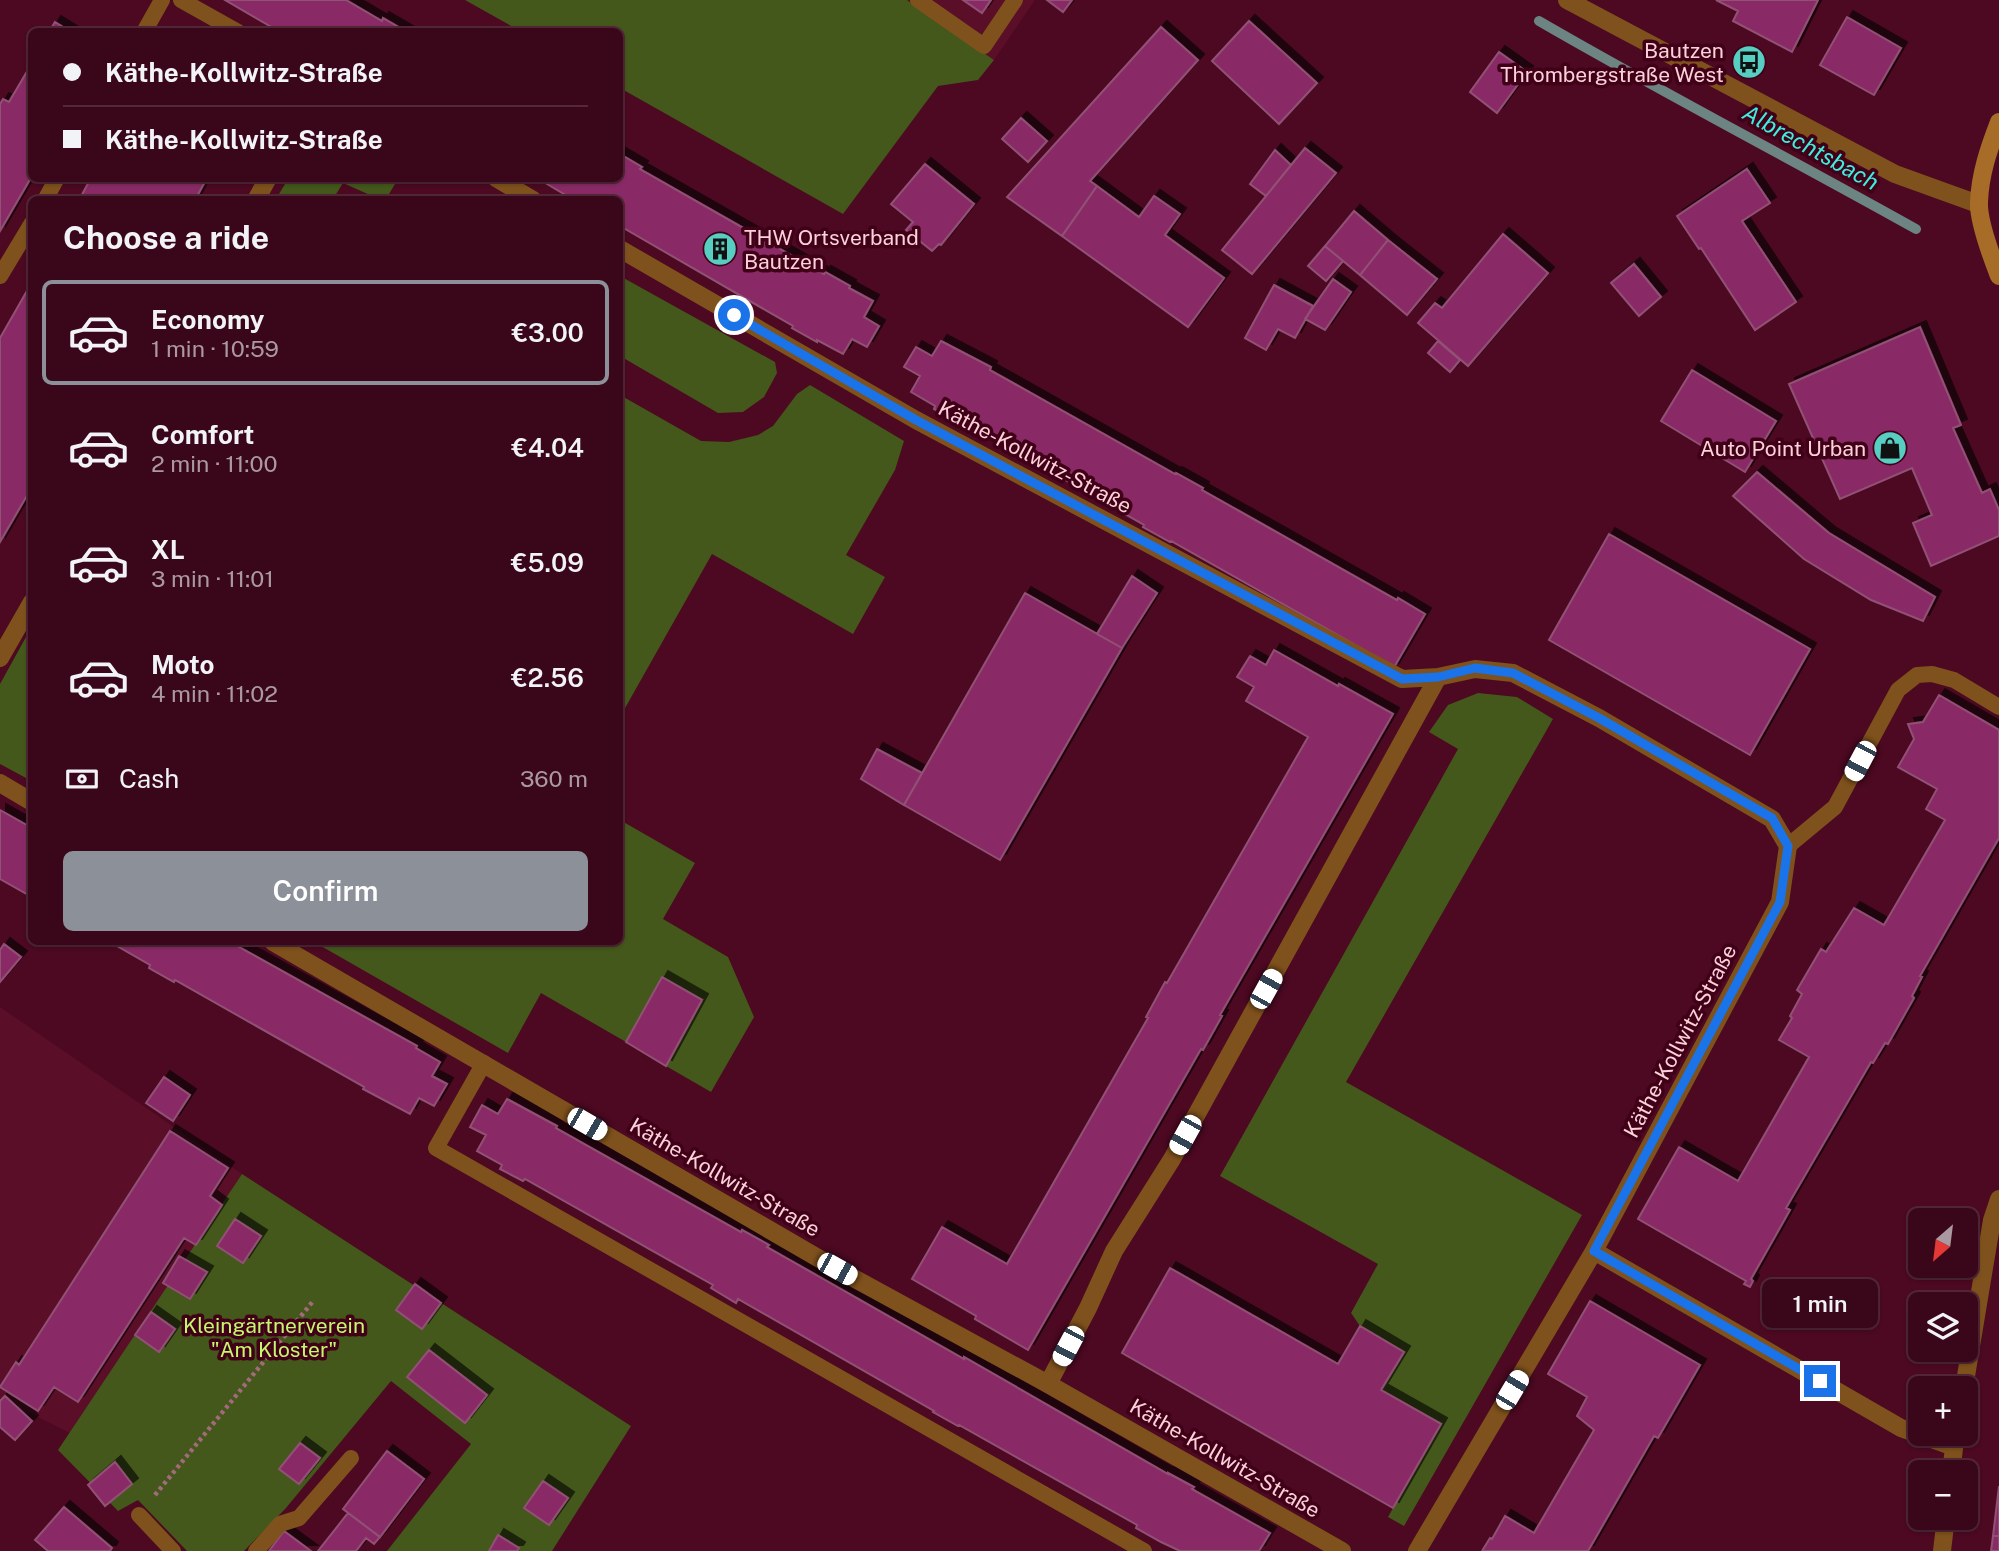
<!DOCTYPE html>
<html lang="en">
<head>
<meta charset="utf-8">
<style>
  body { margin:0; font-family:"Public Sans",sans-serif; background:#441526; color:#f1f3f6; height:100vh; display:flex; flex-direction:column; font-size:26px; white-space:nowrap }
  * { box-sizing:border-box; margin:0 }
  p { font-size:23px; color:#ab99a2 }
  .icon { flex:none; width:38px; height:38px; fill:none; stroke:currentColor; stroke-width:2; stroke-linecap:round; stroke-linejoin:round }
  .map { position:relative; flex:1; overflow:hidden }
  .details { position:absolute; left:28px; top:196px; width:595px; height:749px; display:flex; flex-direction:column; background:#390719; border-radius:10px; box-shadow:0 2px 5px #0004,0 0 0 2px #532838 }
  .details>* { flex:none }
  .guide { position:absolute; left:28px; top:28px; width:595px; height:154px; border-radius:10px; box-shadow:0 2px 5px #0004,0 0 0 2px #532838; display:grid; align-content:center; height:154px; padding:0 35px; background:#390719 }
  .needle { width:46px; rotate:208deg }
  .buttons { position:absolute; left:1908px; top:1208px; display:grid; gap:14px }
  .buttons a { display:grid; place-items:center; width:70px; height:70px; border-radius:10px; background:#390719; box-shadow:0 2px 5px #0004,0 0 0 2px #532838; font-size:35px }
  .end { position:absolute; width:32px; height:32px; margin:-16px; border:9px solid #1a73e8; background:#fff; box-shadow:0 0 0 4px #fff }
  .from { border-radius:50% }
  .bubble { position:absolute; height:49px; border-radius:10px; background:#390719; box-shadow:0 2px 5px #0004,0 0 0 2px #532838; font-size:23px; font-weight:600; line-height:49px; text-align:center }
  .car { position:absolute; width:21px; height:42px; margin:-21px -10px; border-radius:9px; box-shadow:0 0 5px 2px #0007; background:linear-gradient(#fff 24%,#345 0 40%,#fff 0 76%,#345 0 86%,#fff 0) }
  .guide b { display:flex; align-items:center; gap:24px; height:66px; font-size:26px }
  .guide b+b { border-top:2px solid #532838 }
  .guide i { width:18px; height:18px; background:#f1f3f6 }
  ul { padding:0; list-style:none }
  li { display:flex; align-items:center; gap:21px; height:105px; margin:0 14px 10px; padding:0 21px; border:4px solid transparent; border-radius:10px }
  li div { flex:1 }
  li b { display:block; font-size:26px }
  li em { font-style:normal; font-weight:600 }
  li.selected { border-color:#8c9099 }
  li>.icon { width:63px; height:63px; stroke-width:1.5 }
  h2 { padding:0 35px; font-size:32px; line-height:84px }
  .pay { display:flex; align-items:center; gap:18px; height:77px; padding:0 35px; font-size:26px }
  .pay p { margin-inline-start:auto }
  .button { display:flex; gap:14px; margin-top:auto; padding:14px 35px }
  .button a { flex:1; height:80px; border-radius:10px; background:#8c9099; color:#fff; font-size:28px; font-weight:600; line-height:80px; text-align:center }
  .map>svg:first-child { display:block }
  .built { fill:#5a0e28 }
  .green { fill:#43581a }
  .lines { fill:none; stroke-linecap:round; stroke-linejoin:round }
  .stream { stroke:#6c8482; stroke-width:10 }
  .building { fill:#892b66; stroke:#915175; stroke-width:2; filter:url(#shadow) }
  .path { stroke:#a26b7b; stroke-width:4.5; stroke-dasharray:3.5 3.5; stroke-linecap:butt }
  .lane { stroke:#7f511c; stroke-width:16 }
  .street { stroke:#7f511c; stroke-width:18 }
  .secondary { stroke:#a66c28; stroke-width:18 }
  .route { stroke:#1a73e8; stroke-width:9 }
  .labels { text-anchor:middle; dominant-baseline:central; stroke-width:7; stroke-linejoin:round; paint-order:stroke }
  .poi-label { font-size:21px; fill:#fcd1d9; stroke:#400017; text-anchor:end }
  .street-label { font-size:21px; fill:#fcd1d9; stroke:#400017 }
  .park-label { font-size:21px; fill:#c5f66e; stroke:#400017 }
  .water-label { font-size:23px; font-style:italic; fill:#3eedde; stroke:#400017 }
</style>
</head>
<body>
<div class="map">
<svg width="1999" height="1551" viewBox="0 0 1999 1551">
  <defs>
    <filter id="shadow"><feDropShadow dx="6" dy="-6" stdDeviation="0" flood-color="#0009"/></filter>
  </defs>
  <rect width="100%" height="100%" fill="#4c0921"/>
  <path class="built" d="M908 0H1035L994 60Z
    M0 1007 242 1174 70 1433 0 1398Z"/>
  <path class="green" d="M465 0H907L994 60 978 80 938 86 843 214 620 88V32L520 31Z
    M288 179V178L398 179 386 199H379L343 183 333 199H276Z
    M620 276 775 362 777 373 764 397 743 412 718 413 620 356Z
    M810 385 904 441 895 470 846 555 885 577 853 634 712 554 620 717V395L701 441 729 442 758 435 773 426 797 394Z
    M31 628 32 776 26 778 0 764V684Z
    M1478 693 1517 697 1553 719 1346 1082 1582 1215 1404 1526 1388 1517 1440 1425 1381 1390 1404 1352 1360 1326 1351 1313 1378 1264 1220 1176 1458 749 1429 732 1448 705Z
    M620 820 695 863 663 919 728 957 754 1017 711 1092 666 1066 702 1000 662 977 626 1042 541 993 508 1053 314 942H620Z
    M242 1174 631 1426 552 1551H387L471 1444 391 1381 286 1508 244 1551H187L138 1500 118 1511 58 1450Z"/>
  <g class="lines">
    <path class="stream" d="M1539 21C1663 93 1791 159 1916 229"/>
  </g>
  <path class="building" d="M225 0H346L382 21 383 18 407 32H280Z
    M963 0H991L982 13Z
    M1047 0H1072L1063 12Z
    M1716 0H1818L1792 52 1733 21 1738 11Z
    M1847 17 1901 48 1874 95 1820 65Z
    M1249 21 1317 83 1279 124 1212 61Z
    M55 22 71 32H49Z
    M1161 27 1198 60 1090 181 1097 186 1062 236 1007 197Z
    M1499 52 1527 72 1497 113 1470 92Z
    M32 63V176L0 231V104L3 99 9 102Z
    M1021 118 1047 141 1028 162 1002 139Z
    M1305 148 1336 173 1252 274 1222 250Z
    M1275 150 1291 165 1266 196 1250 184Z
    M620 154 642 167 640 169 824 274 825 272 850 286 849 288 873 301 864 317 879 326 867 347 852 339 843 354 817 340V342L792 328 793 326 620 226V200H574L537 178H620Z
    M925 164 974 204 941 245 939 244 932 251 906 230 913 222 891 204Z
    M1747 169 1770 203 1742 221 1796 302 1755 330 1701 248 1699 249 1677 216Z
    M91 178H207L195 200H79Z
    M1097 186 1139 217 1154 196 1180 214 1165 235 1224 278 1188 327 1062 236Z
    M1354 211 1388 240 1360 275 1325 246Z
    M1503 234 1548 273 1468 366 1418 323 1435 303 1442 308Z
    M1388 240 1437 279 1407 315 1360 275Z
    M1325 246 1343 261 1326 281 1308 266Z
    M1634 264 1661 297 1639 316 1611 283Z
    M1333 279 1351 292 1325 330 1305 319Z
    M32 282V487L0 542V338Z
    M1274 285 1313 306 1295 338 1278 329 1266 350 1245 338Z
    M1920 327 1961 425 1953 428 1982 493 1990 489 1999 510V536L1931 566 1913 523 1932 515 1912 468 1840 499 1789 384Z
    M941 341 991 367 990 370 1175 474 1176 473 1203 488 1202 490 1397 600 1398 598 1425 614 1393 669 1368 652 1171 541 1170 542 1143 527 1144 525 960 420 959 422 934 409 935 406 911 392 920 376 904 367 916 347 932 356Z
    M1438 341 1460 360 1450 372 1428 353Z
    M1692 370 1776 421 1745 472 1661 421Z
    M1757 472 1829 533 1935 597 1923 621 1871 600 1804 559 1733 496Z
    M1609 534 1810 649 1750 755 1549 640Z
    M1132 576 1157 593 1122 648 1097 634Z
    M1025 593 1122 648 1000 860 904 805Z
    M1274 650 1338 686 1339 684 1393 714 1220 1015 1222 1016 1203 1050 1201 1049 1028 1350 975 1319 976 1316 912 1279 942 1227 1007 1264 1148 1018 1146 1017 1165 982 1167 983 1308 737 1246 701 1254 687 1237 677 1250 656 1266 665Z
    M1939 695 1999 730V838L1920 976 1922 977 1912 996 1914 998 1888 1044 1885 1043 1873 1063 1871 1062 1786 1208 1790 1210 1751 1279 1753 1281 1750 1287 1744 1284 1746 1281 1638 1219 1679 1147 1738 1181 1809 1057 1779 1040 1792 1018 1790 1016 1802 994 1797 990 1821 949 1826 952 1854 908 1884 925 1945 820 1926 809 1937 789 1898 767 1914 739 1908 724 1923 722Z
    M877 749 922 773 904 805 861 779Z
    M0 810 32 828V897L0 879Z
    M110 942H230L417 1046 416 1048 440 1062 432 1076 447 1084 434 1106 419 1098 410 1114 363 1089 364 1087 175 980 174 982 149 968 150 965Z
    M4 944 21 957 0 982V950Z
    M662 977 702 1000 666 1066 626 1042Z
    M164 1077 190 1095 173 1121 146 1103Z
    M507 1099 557 1126 556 1128 741 1232 742 1230 769 1245 767 1247 964 1359V1357L1168 1474V1473L1194 1487 1192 1489 1270 1533 1259 1551H1180L1161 1542 1136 1528 1137 1525 959 1425 958 1426 933 1412 934 1411 738 1299 736 1303 711 1288 713 1285 525 1179 523 1181 500 1169 502 1165 477 1151 486 1135 470 1127 482 1105 498 1114Z
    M170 1131 228 1168 210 1196 222 1205 196 1245 184 1238 78 1402 54 1387 38 1411 0 1387 16 1362 19 1365Z
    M235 1219 261 1236 243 1263 217 1246Z
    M179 1256 207 1272 190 1299 163 1283Z
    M1170 1268 1338 1364 1360 1326 1404 1352 1381 1390 1441 1424 1393 1508 1122 1353Z
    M415 1284 441 1303 422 1329 396 1310Z
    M1590 1301 1700 1365 1658 1438 1654 1436 1588 1551H1482L1490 1538 1492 1539 1505 1516 1534 1533 1594 1430 1577 1416 1587 1397 1548 1374Z
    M151 1312 175 1329 159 1352 135 1335Z
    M429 1350 487 1395 465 1423 407 1377Z
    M5 1396 32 1421 15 1440 0 1427V1401Z
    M300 1443 320 1458 299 1484 279 1469Z
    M387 1451 424 1479 380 1537 343 1509Z
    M115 1462 132 1484 105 1506 88 1485Z
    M543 1481 568 1498 549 1525 524 1508Z
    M1999 1486V1536H1993Z
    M64 1507 112 1548 110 1551H48L35 1540Z
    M348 1513 380 1537 374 1544 366 1538 356 1551H318Z
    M284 1531 311 1551H269Z
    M498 1535 519 1548 517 1551H489Z
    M1993 1536H1999V1551H1991Z"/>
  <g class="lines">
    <path class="path" d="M155 1495 314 1300"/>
    <path class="lane" d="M181 0 238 32
      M918 0 984 46 1015 0
      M144 32 162 0
      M45 200 57 178
      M0 276 32 223
      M1788 846 1835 807 1898 690 1917 675 1932 674 1954 680 1999 707
      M484 1063 436 1148 1144 1551
      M139 1515 173 1551
      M256 1551 280 1524 299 1518 351 1458"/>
    <path class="street" d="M1567 0 1895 174 1978 204
      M496 178 533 200
      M256 200 268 178
      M620 249 916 420 1402 679 1438 677
      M0 658 32 602
      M0 783 32 802
      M273 942 837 1269 1048 1384 1342 1551
      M1048 1384 1088 1308 1114 1251 1172 1159 1438 677 1475 669 1513 673 1599 718 1772 819 1788 846 1780 902 1594 1251
      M1964 1388 1992 1220 1999 1199
      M1951 1472 1956 1433
      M1417 1551 1594 1251 1901 1428 1954 1447
      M1942 1551 1946 1517"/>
    <path class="secondary" d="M1999 122C1989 148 1980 174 1979 202 1978 220 1992 258 1999 276"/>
  </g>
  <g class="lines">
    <path class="route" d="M734 315 916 420 1402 679 1438 677 1475 668 1513 673 1599 718 1772 818 1788 846 1780 902 1594 1251 1820 1381"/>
  </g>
  <defs>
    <g id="bus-disc" transform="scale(1.75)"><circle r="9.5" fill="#57cec2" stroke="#400017"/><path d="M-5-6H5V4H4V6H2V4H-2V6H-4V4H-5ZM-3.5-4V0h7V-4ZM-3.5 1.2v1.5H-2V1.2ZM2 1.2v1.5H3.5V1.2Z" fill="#111"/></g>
    <g id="building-disc" transform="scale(1.75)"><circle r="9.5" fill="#57cec2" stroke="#400017"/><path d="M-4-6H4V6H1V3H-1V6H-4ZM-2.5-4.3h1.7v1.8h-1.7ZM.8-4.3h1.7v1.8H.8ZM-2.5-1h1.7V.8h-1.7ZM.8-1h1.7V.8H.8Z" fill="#111"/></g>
    <g id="shop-disc" transform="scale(1.75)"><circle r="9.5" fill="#57cec2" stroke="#400017"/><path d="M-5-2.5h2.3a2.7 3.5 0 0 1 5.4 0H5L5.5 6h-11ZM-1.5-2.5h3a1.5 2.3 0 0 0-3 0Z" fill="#111"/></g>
  </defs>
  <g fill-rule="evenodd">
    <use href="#bus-disc" x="1749" y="62"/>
    <use href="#building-disc" x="720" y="249"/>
    <use href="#shop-disc" x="1890" y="448"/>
  </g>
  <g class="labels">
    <g class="poi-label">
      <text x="1724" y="50">Bautzen<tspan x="1724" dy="24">Thrombergstraße West</tspan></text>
      <text x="744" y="237" text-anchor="start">THW Ortsverband<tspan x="744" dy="24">Bautzen</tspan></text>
      <text x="1866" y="448">Auto Point Urban</text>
    </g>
    <g class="street-label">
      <text transform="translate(1035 457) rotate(28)">Käthe-Kollwitz-Straße</text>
      <text transform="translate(1680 1041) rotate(-62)">Käthe-Kollwitz-Straße</text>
      <text transform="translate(725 1177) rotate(30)">Käthe-Kollwitz-Straße</text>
      <text transform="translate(1225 1458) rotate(30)">Käthe-Kollwitz-Straße</text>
    </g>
    <g class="park-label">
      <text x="274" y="1325">Kleingärtnerverein<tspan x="274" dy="24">"Am Kloster"</tspan></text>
    </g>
    <g class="water-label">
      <text transform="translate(1811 147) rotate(29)">Albrechtsbach</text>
    </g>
  </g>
</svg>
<div class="buttons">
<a><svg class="needle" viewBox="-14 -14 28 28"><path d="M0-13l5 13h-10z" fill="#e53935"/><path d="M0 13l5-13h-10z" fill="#ab99a2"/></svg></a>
<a><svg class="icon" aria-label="layers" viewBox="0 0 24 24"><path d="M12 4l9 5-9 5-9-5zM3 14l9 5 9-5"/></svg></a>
<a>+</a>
<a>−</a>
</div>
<i class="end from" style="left:734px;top:315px"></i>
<i class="end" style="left:1820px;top:1381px"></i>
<div class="bubble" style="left:1762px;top:1279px;width:116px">1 min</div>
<i class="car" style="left:1860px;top:761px;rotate:208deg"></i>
<i class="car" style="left:1266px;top:989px;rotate:29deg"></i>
<i class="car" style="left:587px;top:1124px;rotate:120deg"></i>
<i class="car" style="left:1185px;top:1135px;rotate:209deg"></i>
<i class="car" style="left:837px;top:1269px;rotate:119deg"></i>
<i class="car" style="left:1068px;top:1346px;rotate:208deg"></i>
<i class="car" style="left:1512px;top:1390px;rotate:31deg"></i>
<div class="guide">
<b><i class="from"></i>Käthe-Kollwitz-Straße</b>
<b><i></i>Käthe-Kollwitz-Straße</b>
</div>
<section class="details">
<h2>Choose a ride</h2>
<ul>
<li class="selected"><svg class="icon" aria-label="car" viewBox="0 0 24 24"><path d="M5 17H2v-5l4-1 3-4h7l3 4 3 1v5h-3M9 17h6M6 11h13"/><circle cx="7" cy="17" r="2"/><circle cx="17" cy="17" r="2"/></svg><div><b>Economy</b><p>1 min · 10:59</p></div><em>€3.00</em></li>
<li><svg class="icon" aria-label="car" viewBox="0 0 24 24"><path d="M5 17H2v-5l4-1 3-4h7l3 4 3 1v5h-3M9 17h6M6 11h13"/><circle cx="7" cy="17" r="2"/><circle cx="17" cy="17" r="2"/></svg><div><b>Comfort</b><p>2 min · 11:00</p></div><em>€4.04</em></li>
<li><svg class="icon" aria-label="car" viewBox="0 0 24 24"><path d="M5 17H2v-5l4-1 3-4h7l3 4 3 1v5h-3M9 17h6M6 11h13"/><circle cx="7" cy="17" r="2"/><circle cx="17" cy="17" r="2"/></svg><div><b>XL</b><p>3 min · 11:01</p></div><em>€5.09</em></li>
<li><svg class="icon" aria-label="car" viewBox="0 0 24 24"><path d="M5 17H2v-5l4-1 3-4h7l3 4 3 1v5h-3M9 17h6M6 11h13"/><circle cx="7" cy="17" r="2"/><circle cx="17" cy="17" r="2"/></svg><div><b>Moto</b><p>4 min · 11:02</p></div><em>€2.56</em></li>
</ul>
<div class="pay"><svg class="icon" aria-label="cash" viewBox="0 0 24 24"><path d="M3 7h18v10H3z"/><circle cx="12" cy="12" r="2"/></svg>Cash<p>360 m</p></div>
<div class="button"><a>Confirm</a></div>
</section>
</div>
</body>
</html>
